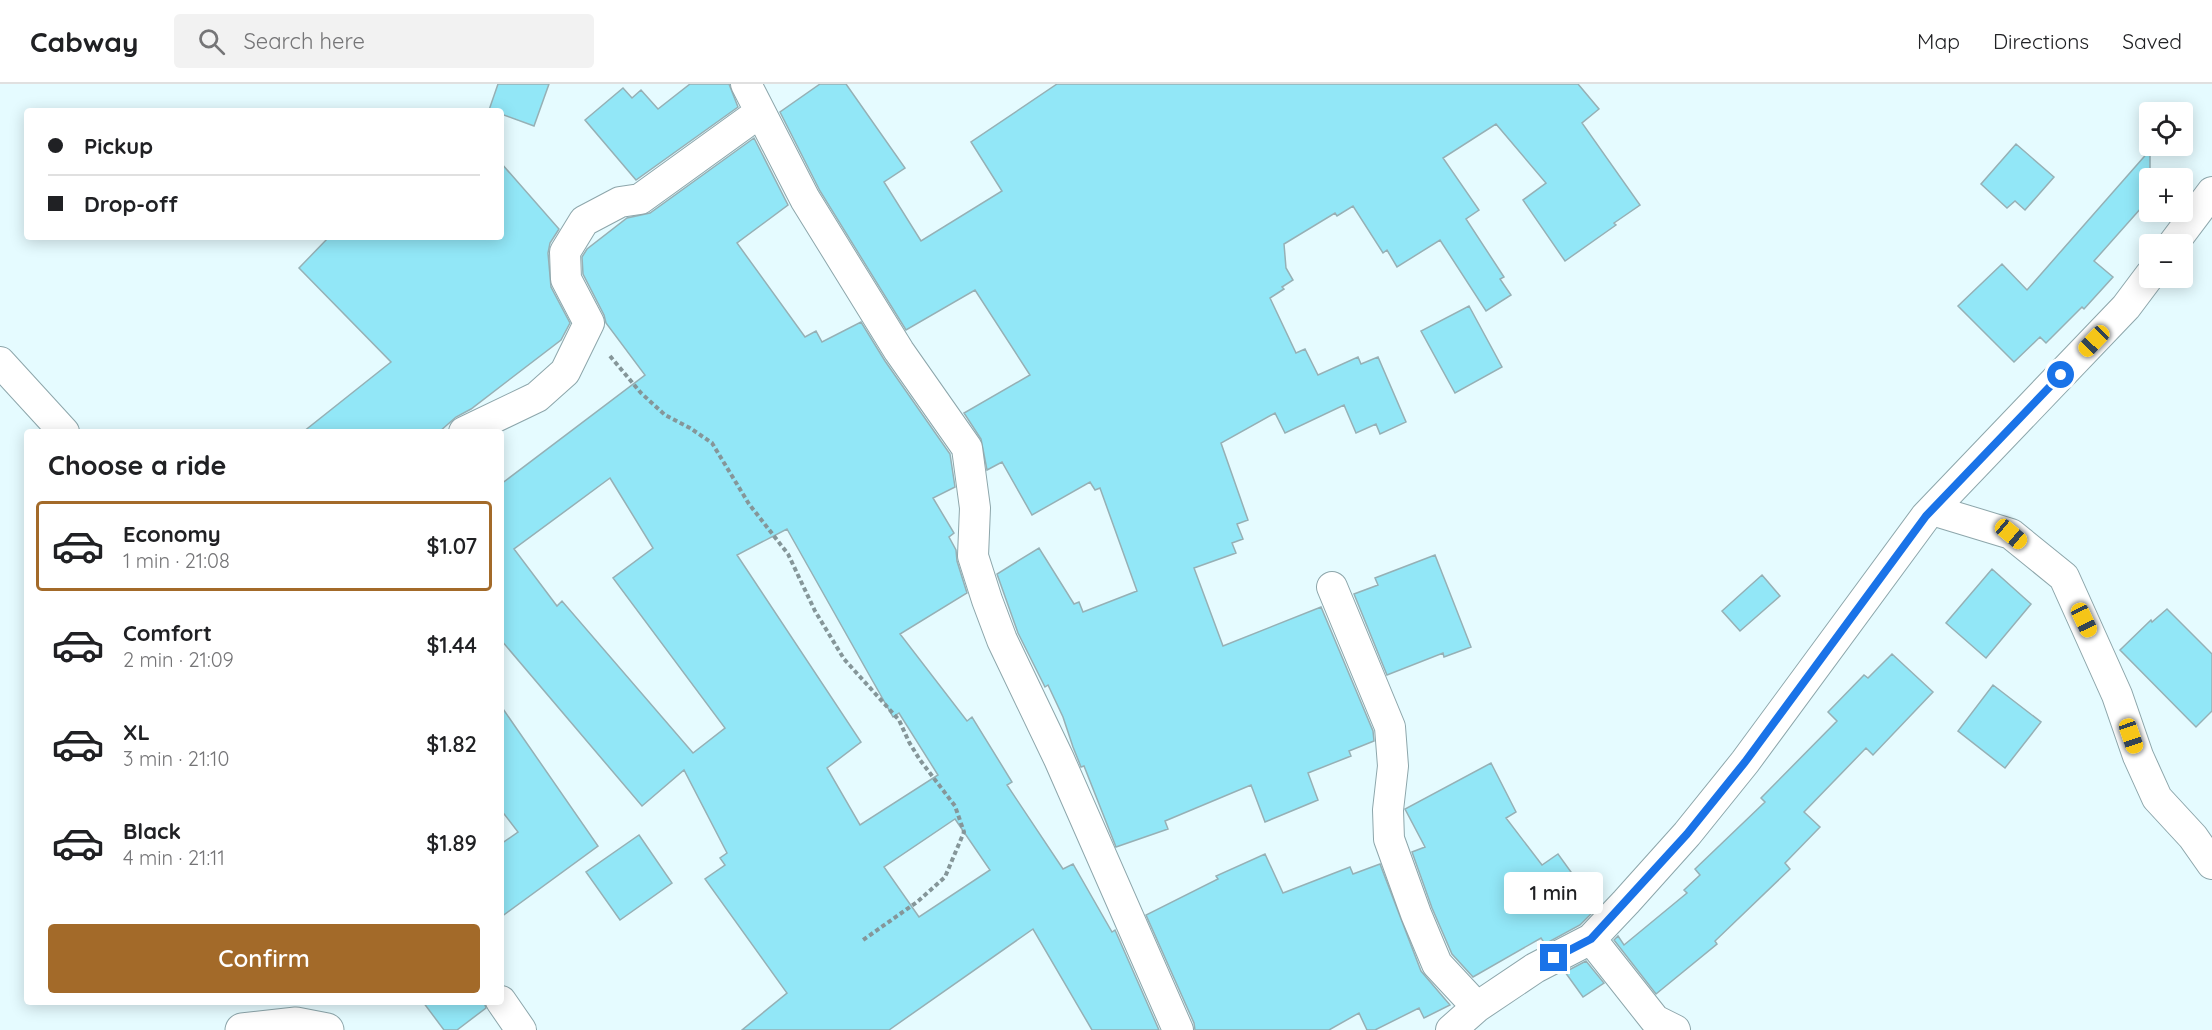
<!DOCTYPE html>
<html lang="en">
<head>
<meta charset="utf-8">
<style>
  body { margin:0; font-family:Quicksand,sans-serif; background:#f2f2f2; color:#202124; height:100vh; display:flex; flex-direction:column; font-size:22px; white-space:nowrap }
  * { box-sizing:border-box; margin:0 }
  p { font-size:20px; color:#757577 }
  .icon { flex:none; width:33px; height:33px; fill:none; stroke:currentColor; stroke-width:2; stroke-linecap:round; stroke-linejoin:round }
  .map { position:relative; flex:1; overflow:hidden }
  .side { position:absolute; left:24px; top:345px; width:480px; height:576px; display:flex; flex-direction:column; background:#fff; border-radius:6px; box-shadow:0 3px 15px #0003 }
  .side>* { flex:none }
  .guide { position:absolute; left:24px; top:24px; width:480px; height:132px; border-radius:6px; box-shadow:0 3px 15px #0003; display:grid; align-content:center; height:132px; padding:0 24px; background:#fff }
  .buttons { position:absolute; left:2139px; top:18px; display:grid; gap:12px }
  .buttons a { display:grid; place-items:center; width:54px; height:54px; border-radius:6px; background:#fff; box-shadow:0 3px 15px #0003; font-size:30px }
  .end { position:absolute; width:27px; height:27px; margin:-14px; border:8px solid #1a73e8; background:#fff; box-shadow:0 0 0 3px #fff }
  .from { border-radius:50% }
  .bubble { position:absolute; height:42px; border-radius:6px; background:#fff; box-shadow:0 3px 15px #0003; font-size:20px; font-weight:600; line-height:42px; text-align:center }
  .car { position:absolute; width:18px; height:36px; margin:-18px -9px; border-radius:8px; box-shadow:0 0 4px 2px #0007; background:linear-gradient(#f5c518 24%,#345 0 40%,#f5c518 0 76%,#345 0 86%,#f5c518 0) }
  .guide b { display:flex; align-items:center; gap:21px; height:57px; font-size:22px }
  .guide b+b { border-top:2px solid #e0e0e0 }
  .guide i { width:15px; height:15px; background:#202124 }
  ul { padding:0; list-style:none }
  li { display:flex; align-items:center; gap:18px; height:90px; margin:0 12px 9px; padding:0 12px; border:3px solid transparent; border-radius:6px }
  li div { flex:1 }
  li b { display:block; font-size:22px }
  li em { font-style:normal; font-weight:600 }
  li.on { border-color:#a36a29 }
  li>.icon { width:54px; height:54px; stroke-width:1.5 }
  h2 { padding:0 24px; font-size:27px; line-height:72px }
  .action { display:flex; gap:12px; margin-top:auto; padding:12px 24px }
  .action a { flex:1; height:69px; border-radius:6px; background:#a36a29; color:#fff; font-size:24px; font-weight:600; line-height:69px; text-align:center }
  header { display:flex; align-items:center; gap:36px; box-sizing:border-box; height:84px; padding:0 30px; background:#fff; border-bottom:2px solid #e0e0e0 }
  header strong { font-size:28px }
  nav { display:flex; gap:33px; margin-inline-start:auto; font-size:21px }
  .search { width:420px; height:54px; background:#f2f2f2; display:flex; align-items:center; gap:15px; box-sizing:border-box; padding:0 21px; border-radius:6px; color:#757577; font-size:22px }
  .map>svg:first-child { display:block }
  .building { fill:#92e7f7; stroke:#96b0b5; stroke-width:1.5; fill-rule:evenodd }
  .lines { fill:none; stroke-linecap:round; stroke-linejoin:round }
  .minor-casing { stroke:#8da6ab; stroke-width:32 }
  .tertiary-casing { stroke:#8da6ab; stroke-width:35 }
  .path { stroke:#859699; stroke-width:4; stroke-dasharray:4.5 3; stroke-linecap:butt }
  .minor { stroke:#fff; stroke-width:30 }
  .tertiary { stroke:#fff; stroke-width:33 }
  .route { stroke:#1a73e8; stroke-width:8 }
</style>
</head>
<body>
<header>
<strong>Cabway</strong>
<div class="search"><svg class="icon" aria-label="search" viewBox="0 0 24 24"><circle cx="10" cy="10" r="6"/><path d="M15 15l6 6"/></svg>Search here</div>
<nav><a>Map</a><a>Directions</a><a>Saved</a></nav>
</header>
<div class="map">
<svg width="2212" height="946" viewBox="0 0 2212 946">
  <rect width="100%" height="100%" fill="#e5fbff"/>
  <path class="building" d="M498 0H549L534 42 501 30V27L489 26Z
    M690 0H729L738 23 636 96 585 36 623 4 632 14 641 6 658 25Z
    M820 0H846L905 84 884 98 921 157 1002 107 971 58 1057 0H1578L1599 25 1582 39 1640 121 1614 139 1616 141 1565 177 1523 116 1546 99 1496 40 1443 74 1479 126 1466 135 1504 193 1500 195 1511 211 1486 227 1440 156 1397 183 1387 166 1383 169 1353 122 1337 132 1335 129 1284 160 1286 184 1293 196 1282 203 1284 205 1270 214 1296 269 1305 265 1318 291 1358 273 1361 280 1378 273 1406 338 1380 350 1376 340 1356 349 1344 321 1285 349 1275 329 1221 359 1248 436 1237 440 1243 455 1232 459 1236 469 1194 484 1223 562 1321 523 1373 647 1374 657 1349 667 1351 672 1308 689 1318 716 1265 738 1251 701 1165 737 1168 745 1116 763 1084 682 1081 683 1073 663 1063 633 1048 601 1045 603 1018 549 997 490 1039 464 1074 520 1079 518 1083 528 1137 507 1100 404 1095 406 1090 398 1032 431 1002 378 987 386 981 355 964 329 1030 291 975 206 906 246 820 107 780 28Z
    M754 54 788 121 737 159 805 253 816 247 822 258 861 238 885 277 950 370 955 403 933 414 954 449 949 453 956 466 957 477 967 509 900 550 967 637 972 633 1012 698 1007 701 1063 785 1073 780 1112 848 1115 846 1159 946H1092L1033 845 889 946H742L787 909 705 795 725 781 720 774 727 769 684 686 642 722 501 556V400L645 291 606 239 604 231 583 190 582 173 587 165 627 134 650 129ZM610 394 653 464 613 494 725 644 693 669 562 517 557 522 514 465ZM787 445 893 633 899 629 938 691 860 741 827 684 861 658 737 471ZM955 735 990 786 919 833 884 783Z
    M2016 60 2054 93 2025 126 2015 117 2007 124 1981 100Z
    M2150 66V114L2094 177 2113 193 2084 225 2082 223 2046 259 2040 253 2014 278 1958 222 2002 180 2027 206Z
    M501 79 559 145 550 159 548 169 551 203 570 239 561 256 471 325 456 333 439 348H303L391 278 299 184 329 153H501Z
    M1469 222 1502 283 1455 309 1421 247Z
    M1435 471 1471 563 1444 573 1443 569 1387 591 1354 510 1378 501 1375 494Z
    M1992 485 2031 520 1986 574 1946 539Z
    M1762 491 1780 512 1740 547 1722 527Z
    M2167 525 2212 570V627L2196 643 2120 566 2151 536 2152 538Z
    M1892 570 1933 608 1873 671 1866 664 1804 728 1820 743 1785 779 1790 785 1715 857 1717 860 1656 910 1614 856 1618 852 1624 861 1687 809 1684 806 1700 791 1695 785 1765 718 1761 714 1837 637 1828 628 1864 591 1868 594Z
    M1993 601 2041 638 2005 684 1958 647Z
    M501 622 598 762 501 833V760L518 748 501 726Z
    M1491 679 1516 728 1506 734 1542 781 1558 770 1597 824 1580 841 1545 860 1541 854 1473 893 1452 870 1432 824 1412 768 1425 763 1405 725Z
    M639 751 672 799 620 836 586 788Z
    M1265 770 1283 809 1350 783 1353 790 1380 780 1421 887 1450 921 1424 934 1419 924 1375 946H1367L1359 929 1329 946H1195L1194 939 1146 831 1218 795 1216 792Z
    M1586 877 1604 899 1583 913 1565 888Z
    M423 918H484L486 924 457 946H444Z"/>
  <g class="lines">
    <g class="minor-casing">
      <path id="minor" d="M746 0 805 115 899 267 967 364 975 424 973 472 987 516 1002 556 1059 675 1178 946
        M2173 160 2212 108
        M0 278 64 348
        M464 348 537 313 565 288 589 239 566 195 565 168 584 137 620 118 640 115 759 29
        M1932 426 2011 450 2064 493 2117 611 2138 672 2157 714 2193 753 2212 780
        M1332 503 1390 643 1393 682 1388 726 1389 755 1416 830 1437 880 1477 923
        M1591 855 1655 936 1675 946
        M501 917 521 946
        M1451 946 1477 923 1535 884 1591 855 1626 818 1687 750 1745 678 1926 432 2126 223 2150 191"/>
    </g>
    <g class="tertiary-casing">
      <path id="tertiary" d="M242 946 296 940 327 946"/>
    </g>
    <path class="path" d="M610 272 641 309 665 331 690 344 712 359 749 420 788 470 815 527 844 575 899 636 909 658 920 676 955 722 964 748 945 793 917 818 863 856"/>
    <use href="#minor" class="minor"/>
    <use href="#tertiary" class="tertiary"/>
  </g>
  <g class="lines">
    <path class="route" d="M1554 874 1591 855 1687 750 1745 678 1926 432 2061 291"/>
  </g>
</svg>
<div class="buttons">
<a><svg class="icon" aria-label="locate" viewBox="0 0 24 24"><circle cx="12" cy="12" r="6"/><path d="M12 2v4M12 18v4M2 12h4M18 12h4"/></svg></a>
<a>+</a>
<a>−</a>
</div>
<i class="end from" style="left:2061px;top:291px"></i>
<i class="end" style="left:1554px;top:874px"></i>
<div class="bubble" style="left:1504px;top:788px;width:99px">1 min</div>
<i class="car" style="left:2094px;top:257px;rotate:224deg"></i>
<i class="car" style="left:2011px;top:450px;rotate:130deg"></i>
<i class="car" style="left:2084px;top:536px;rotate:155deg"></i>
<i class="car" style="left:2131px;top:652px;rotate:161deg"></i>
<div class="guide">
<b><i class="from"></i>Pickup</b>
<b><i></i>Drop-off</b>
</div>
<section class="side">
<h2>Choose a ride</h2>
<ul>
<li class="on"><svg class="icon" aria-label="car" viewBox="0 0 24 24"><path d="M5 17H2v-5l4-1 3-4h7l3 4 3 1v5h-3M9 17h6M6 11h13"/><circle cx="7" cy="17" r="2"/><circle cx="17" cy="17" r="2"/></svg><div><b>Economy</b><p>1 min · 21:08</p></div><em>$1.07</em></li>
<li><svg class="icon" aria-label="car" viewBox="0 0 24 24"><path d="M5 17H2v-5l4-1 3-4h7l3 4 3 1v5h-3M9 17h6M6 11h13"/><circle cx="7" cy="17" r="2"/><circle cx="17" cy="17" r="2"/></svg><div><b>Comfort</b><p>2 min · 21:09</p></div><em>$1.44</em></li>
<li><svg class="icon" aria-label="car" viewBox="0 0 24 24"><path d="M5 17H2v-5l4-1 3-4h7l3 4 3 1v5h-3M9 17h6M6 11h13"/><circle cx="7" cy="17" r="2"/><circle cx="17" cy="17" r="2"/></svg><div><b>XL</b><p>3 min · 21:10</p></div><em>$1.82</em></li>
<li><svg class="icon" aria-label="car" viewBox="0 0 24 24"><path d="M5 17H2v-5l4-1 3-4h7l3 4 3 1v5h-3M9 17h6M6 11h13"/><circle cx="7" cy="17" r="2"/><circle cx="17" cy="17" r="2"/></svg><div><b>Black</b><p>4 min · 21:11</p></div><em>$1.89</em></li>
</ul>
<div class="action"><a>Confirm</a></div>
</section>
</div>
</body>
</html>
